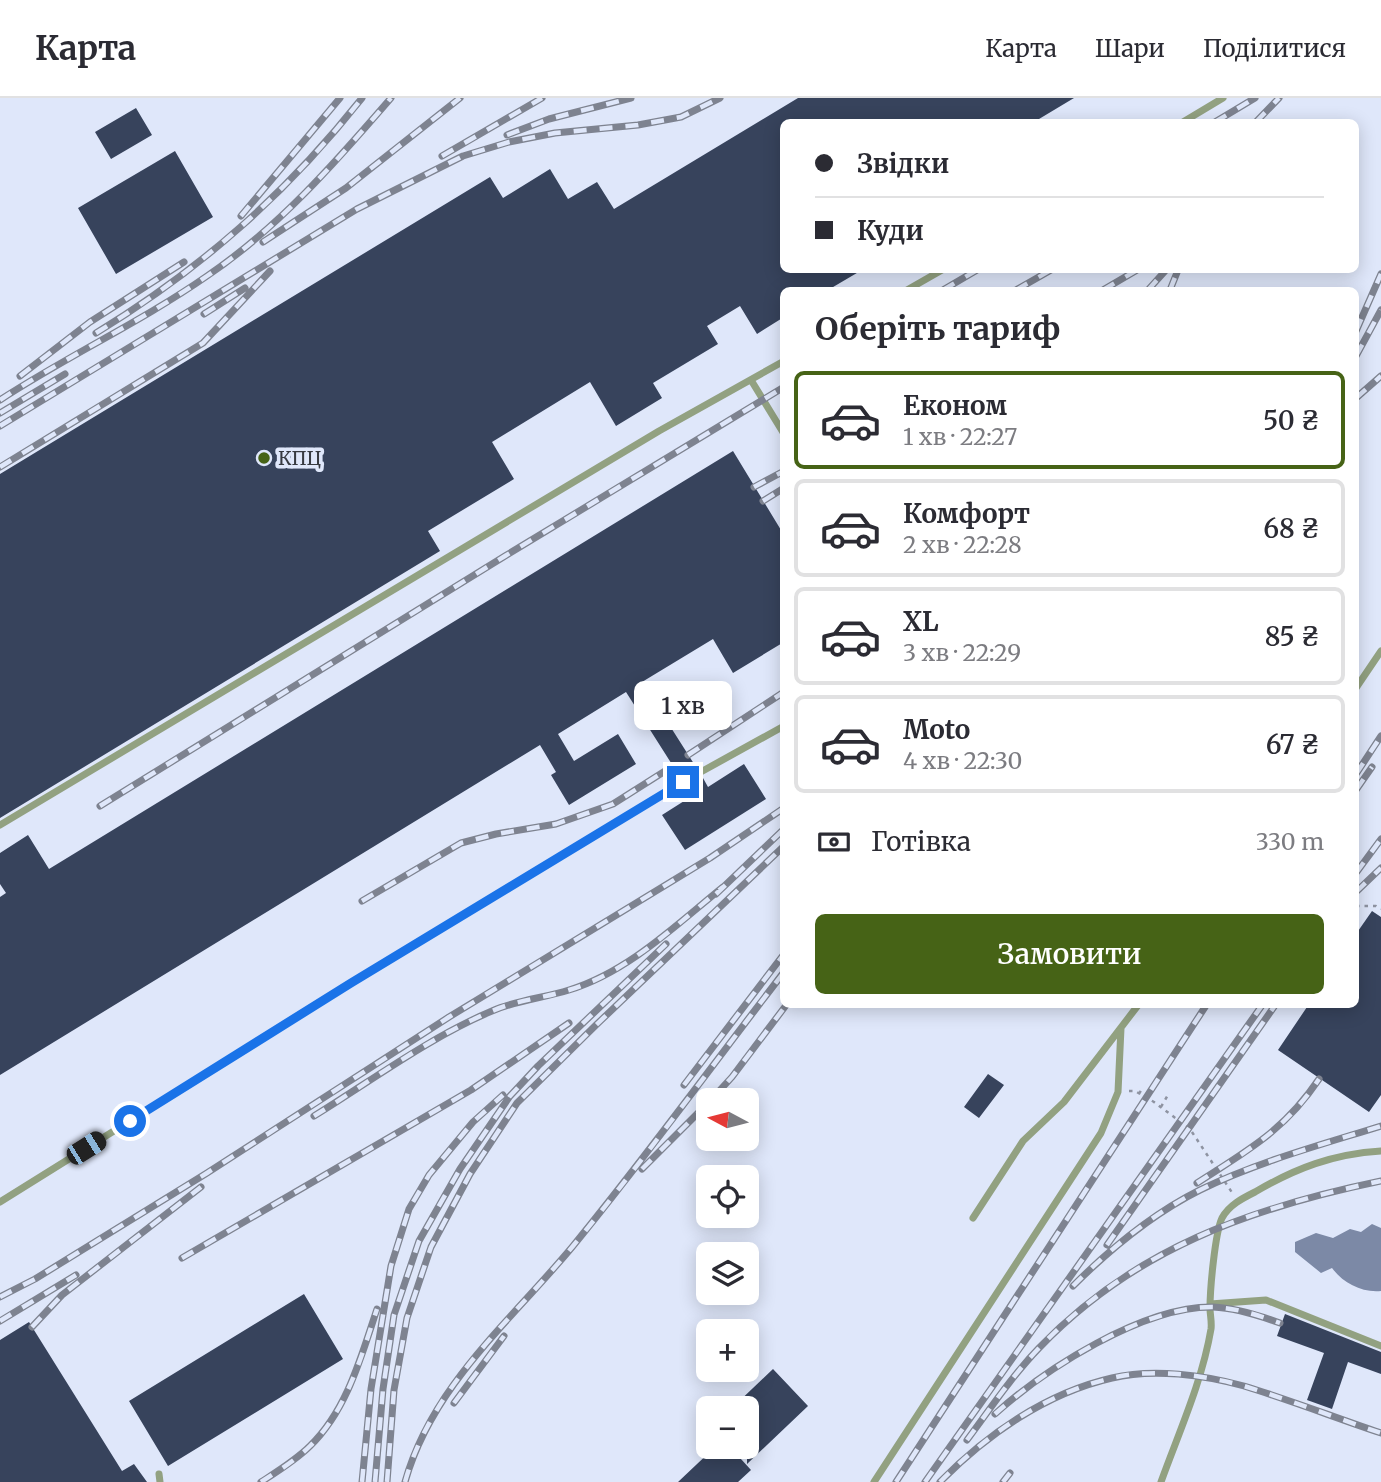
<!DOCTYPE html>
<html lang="uk">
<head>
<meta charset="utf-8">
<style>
  body { margin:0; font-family:Merriweather,serif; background:#f7f7f7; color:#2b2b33; height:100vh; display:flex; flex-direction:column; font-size:26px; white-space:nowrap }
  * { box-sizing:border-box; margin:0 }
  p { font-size:23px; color:#7c7c81 }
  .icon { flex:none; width:38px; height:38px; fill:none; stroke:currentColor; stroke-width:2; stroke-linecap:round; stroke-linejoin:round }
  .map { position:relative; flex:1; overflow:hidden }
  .details { position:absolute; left:780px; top:189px; width:579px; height:721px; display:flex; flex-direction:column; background:#fff; border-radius:10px; box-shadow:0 4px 18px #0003 }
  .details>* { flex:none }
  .banner { position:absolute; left:780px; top:21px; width:579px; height:154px; border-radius:10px; box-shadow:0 4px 18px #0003; display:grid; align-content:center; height:154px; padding:0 35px; background:#fff }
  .needle { width:46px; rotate:277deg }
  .tools { position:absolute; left:696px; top:990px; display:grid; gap:14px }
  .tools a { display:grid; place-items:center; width:63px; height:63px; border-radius:10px; background:#fff; box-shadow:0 4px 18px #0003; font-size:35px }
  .end { position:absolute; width:32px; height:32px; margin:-16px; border:9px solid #1a73e8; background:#fff; box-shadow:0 0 0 4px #fff }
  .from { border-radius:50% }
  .bubble { position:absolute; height:49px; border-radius:10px; background:#fff; box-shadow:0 4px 18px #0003; font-size:23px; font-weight:600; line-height:49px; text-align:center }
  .car { position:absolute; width:21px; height:42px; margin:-21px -10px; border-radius:9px; box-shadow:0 0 5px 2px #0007; background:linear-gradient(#222 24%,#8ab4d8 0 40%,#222 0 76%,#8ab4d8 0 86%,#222 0) }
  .banner b { display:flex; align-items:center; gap:24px; height:66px; font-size:26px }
  .banner b+b { border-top:2px solid #e1e1e2 }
  .banner i { width:18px; height:18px; background:#2b2b33 }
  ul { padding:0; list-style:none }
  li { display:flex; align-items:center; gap:21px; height:98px; margin:0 14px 10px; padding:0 21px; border:4px solid #e1e1e2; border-radius:10px }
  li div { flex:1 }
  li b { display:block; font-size:26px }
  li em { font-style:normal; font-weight:600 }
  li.selected { border-color:#466316 }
  li>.icon { width:63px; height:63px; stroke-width:1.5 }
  h2 { padding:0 35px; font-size:32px; line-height:84px }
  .pay { display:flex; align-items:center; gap:18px; height:77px; padding:0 35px; font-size:26px }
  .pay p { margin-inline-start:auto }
  .action { display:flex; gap:14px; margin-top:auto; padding:14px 35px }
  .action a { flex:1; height:80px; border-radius:10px; background:#466316; color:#fff; font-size:28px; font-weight:600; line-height:80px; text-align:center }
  header { display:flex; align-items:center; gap:42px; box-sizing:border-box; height:98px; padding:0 35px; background:#fff; border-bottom:2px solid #e1e1e2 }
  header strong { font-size:33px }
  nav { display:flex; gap:38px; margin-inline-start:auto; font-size:24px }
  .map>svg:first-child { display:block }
  .water { fill:#7c89a6 }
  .building { fill:#37435c }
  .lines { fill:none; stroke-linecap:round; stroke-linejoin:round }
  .path { stroke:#8e93a1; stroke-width:2.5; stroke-dasharray:3.5 5; stroke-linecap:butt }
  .service { stroke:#92a181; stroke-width:7 }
  .rail-casing { stroke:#7e8390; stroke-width:7 }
  .rail { stroke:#dfe7fa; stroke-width:4.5; stroke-dasharray:13; stroke-linecap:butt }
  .route { stroke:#1a73e8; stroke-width:9 }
  .poi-dot { fill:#466316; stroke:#dfe7fa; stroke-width:2.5 }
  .labels { text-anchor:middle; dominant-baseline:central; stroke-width:7; stroke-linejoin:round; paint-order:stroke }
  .poi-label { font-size:19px; fill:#373a41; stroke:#dfe7fa; text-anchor:start }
</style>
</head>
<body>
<header>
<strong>Карта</strong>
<nav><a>Карта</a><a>Шари</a><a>Поділитися</a></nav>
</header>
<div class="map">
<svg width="1381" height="1384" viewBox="0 0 1381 1384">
  <rect width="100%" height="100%" fill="#dfe7fa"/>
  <path class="water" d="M1372 1126 1381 1130V1193C1362 1195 1343 1185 1332 1170L1321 1175 1295 1154V1144L1316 1135 1333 1140 1350 1131 1361 1134Z"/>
  <path class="building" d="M798 0H1074L1034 24H784V172H862L828 192H784V219L757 236 740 208 707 228 718 246 653 285 662 300 616 328 590 284 492 344 514 381 428 433 440 453 0 720V376L490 79 503 100 550 71 568 101 597 84 614 111Z
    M136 10 152 37 111 61 95 34Z
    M175 53 213 119 116 176 78 110Z
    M733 353 784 437V544L733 575 713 541 642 584 696 669 693 674 695 680H703L708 689 744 666 766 701 685 752 662 717 692 698 687 689 689 681 685 678 680 679 626 594 558 636 574 663 618 636 636 666 569 707 551 677 556 674 540 647 0 977V799L6 795 0 786V755L28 737 49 771Z
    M1372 813 1381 819V997L1369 1014 1278 952 1309 906H1356V836Z
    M988 976 1004 987 979 1020 964 1009Z
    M304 1196 343 1261 168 1368 129 1303Z
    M1285 1216 1381 1254V1276L1348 1264 1332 1311 1307 1302 1324 1255 1277 1238Z
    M29 1224 122 1373 134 1366 147 1384H0V1242Z
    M773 1271 808 1308 747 1366V1311H731Z
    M715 1349H730L751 1372 738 1384H678Z"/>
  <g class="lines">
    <path class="path" d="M1356 808H1376L1381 811
      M1129 993H1135L1154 1004 1190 1031 1233 1096
      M1139 996 1143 989
      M1161 1009 1169 995"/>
    <path class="service" d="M1183 24 1223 0
      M907 192 942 172
      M751 282 784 336
      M1356 590 1381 553
      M699 675 784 628
      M0 727 659 333 784 263
      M0 1104 351 885 683 684
      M973 1120 1023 1043 1064 1004 1139 906
      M1210 1206 1266 1202 1381 1248
      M159 1376 160 1384
      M874 1384 1101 1035 1118 994 1121 930
      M1161 1384C1179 1334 1202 1284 1211 1231 1212 1224 1210 1217 1210 1210 1210 1191 1215 1135 1222 1120 1229 1107 1243 1100 1255 1094 1296 1070 1333 1056 1381 1053"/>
    <g class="rail-casing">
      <path id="rail" d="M1215 24 1255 0
        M1256 24 1279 0
        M507 37 549 21 631 0
        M442 58 542 0
        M241 118 340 0
        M263 144 346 90 460 0
        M943 192 977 172
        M1016 192 1051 172
        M1103 192 1137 172
        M1148 192 1166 172
        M1170 192 1178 172
        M204 216 245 190
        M1356 233 1381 176
        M96 235C201 171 286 96 362 0
        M1356 258 1381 212
        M20 278 90 224 184 164
        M1356 300 1381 278
        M0 302C67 258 141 224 207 178 278 130 335 65 391 0
        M0 315 65 276
        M0 328 357 111 463 58 509 44 555 35 638 27 681 19 720 0
        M0 369 203 245 270 173
        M754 389 784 373
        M763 403 784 390
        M688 657 784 594
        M1356 676 1381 638
        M1356 692 1372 669
        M100 708 505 458 784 289
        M1356 775 1381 741
        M1356 794 1381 770
        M716 796 784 731
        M362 803 461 745 496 736 556 726 613 706 673 668
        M684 987 784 856
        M710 1003 732 979 787 906
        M314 1018C371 983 430 939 492 913 517 902 544 900 569 892 628 874 676 827 723 789
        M642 1071 709 1004
        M1197 1085C1248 1052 1284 1033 1319 981
        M1107 1147 1276 906
        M182 1160 471 992 569 925
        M1073 1188C1110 1151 1152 1116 1200 1092 1257 1064 1320 1047 1381 1028
        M0 1199 35 1181 207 1075 449 919 710 760 784 710
        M0 1223 76 1177
        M32 1229 62 1197 201 1089
        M454 1305 504 1238
        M995 1316C1045 1271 1143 1208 1213 1209 1236 1210 1258 1217 1280 1225
        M967 1342C990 1311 1012 1278 1039 1250 1134 1151 1250 1110 1381 1083
        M261 1384C278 1373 296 1362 310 1348 347 1312 361 1259 377 1211
        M362 1384 371 1291 391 1168 409 1111 429 1077 473 1024 503 997
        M375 1384 383 1291 394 1217 419 1143 460 1071 510 998 538 968 666 846
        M387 1384 394 1292 407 1220 431 1149 470 1076 517 1005 596 927 784 748
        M405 1384C432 1287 511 1223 573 1148 646 1059 714 965 784 874
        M896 1384 1207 906
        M925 1384 1263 906
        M940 1384C986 1337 1046 1295 1112 1280 1153 1270 1204 1277 1244 1288 1290 1302 1336 1320 1381 1335
        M1003 1384 1010 1375"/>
    </g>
    <use href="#rail" class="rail"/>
  </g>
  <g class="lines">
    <path class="route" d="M130 1023 351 885 683 684"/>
  </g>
  <circle class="poi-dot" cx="264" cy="360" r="7"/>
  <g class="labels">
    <g class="poi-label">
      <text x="278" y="360">КПЦ</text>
    </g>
  </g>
</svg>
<div class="tools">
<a><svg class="needle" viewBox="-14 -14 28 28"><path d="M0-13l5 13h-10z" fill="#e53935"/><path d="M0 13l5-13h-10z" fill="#7c7c81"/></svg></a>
<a><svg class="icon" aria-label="locate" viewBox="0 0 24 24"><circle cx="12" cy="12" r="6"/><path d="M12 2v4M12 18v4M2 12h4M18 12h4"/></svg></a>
<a><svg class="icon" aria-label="layers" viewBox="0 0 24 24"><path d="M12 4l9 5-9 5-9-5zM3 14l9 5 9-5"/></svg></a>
<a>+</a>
<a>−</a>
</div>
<i class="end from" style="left:130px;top:1023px"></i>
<i class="end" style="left:683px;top:684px"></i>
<div class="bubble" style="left:634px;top:583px;width:98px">1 хв</div>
<i class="car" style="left:86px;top:1050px;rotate:58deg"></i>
<div class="banner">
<b><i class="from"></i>Звідки</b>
<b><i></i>Куди</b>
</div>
<section class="details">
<h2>Оберіть тариф</h2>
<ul>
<li class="selected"><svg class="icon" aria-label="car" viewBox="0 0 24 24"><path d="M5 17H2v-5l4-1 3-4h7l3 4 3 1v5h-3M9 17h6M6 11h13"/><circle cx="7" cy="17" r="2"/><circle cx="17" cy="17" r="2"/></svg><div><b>Економ</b><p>1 хв · 22:27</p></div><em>50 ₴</em></li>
<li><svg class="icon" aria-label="car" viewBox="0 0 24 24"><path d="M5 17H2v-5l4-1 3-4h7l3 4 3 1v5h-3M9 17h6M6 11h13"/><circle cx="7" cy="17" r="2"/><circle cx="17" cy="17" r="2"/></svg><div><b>Комфорт</b><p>2 хв · 22:28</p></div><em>68 ₴</em></li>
<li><svg class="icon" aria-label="car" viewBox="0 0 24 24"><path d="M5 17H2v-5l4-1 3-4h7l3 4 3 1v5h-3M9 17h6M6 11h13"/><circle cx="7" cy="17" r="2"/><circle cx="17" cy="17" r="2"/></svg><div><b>XL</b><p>3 хв · 22:29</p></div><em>85 ₴</em></li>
<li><svg class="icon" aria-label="car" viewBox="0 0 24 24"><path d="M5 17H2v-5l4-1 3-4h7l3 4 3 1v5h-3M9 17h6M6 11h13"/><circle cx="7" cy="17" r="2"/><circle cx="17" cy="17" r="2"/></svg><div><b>Moto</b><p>4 хв · 22:30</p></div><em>67 ₴</em></li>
</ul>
<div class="pay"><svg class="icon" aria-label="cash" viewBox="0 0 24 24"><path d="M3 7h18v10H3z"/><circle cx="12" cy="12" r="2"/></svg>Готівка<p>330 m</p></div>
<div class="action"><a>Замовити</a></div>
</section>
</div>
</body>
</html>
